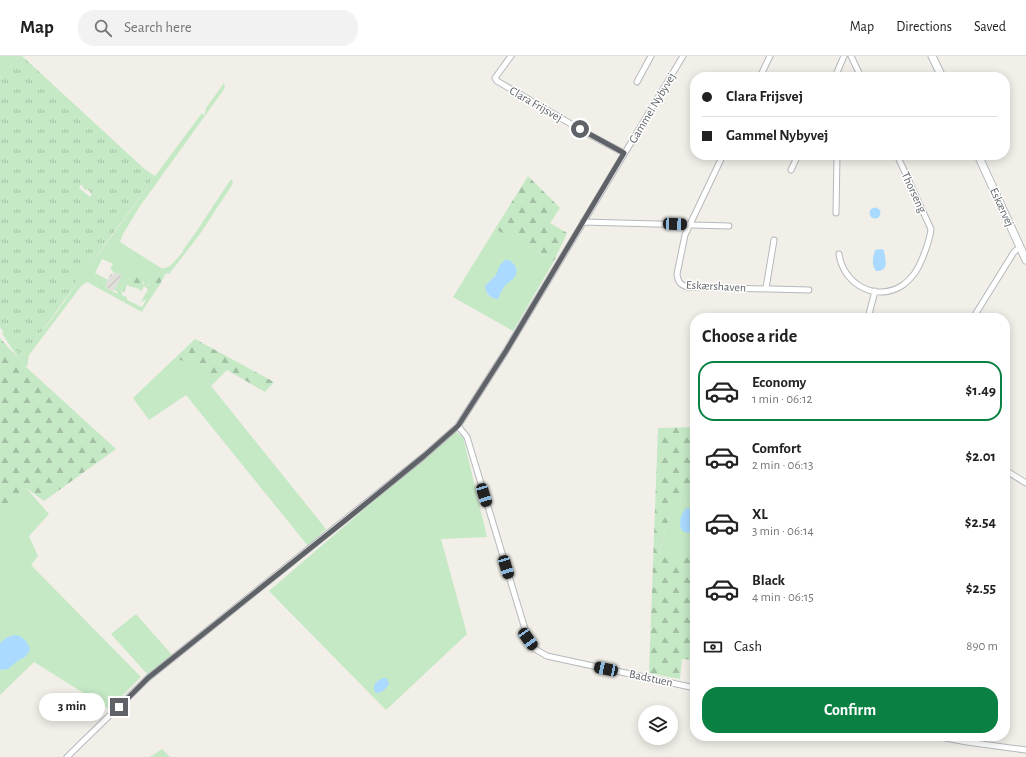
<!DOCTYPE html>
<html lang="en">
<head>
<meta charset="utf-8">
<style>
  body { margin:0; font-family:"Alegreya Sans",sans-serif; background:#f2f2f2; color:#222; height:100vh; display:flex; flex-direction:column; font-size:15px; white-space:nowrap }
  * { box-sizing:border-box; margin:0 }
  p { font-size:13px; color:#767676 }
  .icon { flex:none; width:22px; height:22px; fill:none; stroke:currentColor; stroke-width:2; stroke-linecap:round; stroke-linejoin:round }
  .map { position:relative; flex:1; overflow:hidden }
  .sheet { position:absolute; left:690px; top:257px; width:320px; height:428px; display:flex; flex-direction:column; background:#fff; border-radius:16px; box-shadow:0 2px 10px #0003 }
  .sheet>* { flex:none }
  .top-card { position:absolute; left:690px; top:16px; width:320px; height:88px; border-radius:16px; box-shadow:0 2px 10px #0003; display:grid; align-content:center; height:88px; padding:0 12px; background:#fff }
  .buttons { position:absolute; left:638px; top:649px; display:grid; gap:8px }
  .buttons a { display:grid; place-items:center; width:40px; height:40px; border-radius:50%; background:#fff; box-shadow:0 2px 10px #0003; font-size:20px }
  .end { position:absolute; width:18px; height:18px; margin:-9px; border:5px solid #5f6368; background:#fff; box-shadow:0 0 0 2px #fff }
  .from { border-radius:50% }
  .bubble { position:absolute; height:28px; border-radius:14px; background:#fff; box-shadow:0 2px 10px #0003; font-size:13px; font-weight:700; line-height:28px; text-align:center }
  .car { position:absolute; width:12px; height:24px; margin:-12px -6px; border-radius:5px; box-shadow:0 0 3px 1px #0007; background:linear-gradient(#222 24%,#8ab4d8 0 40%,#222 0 76%,#8ab4d8 0 86%,#222 0) }
  .top-card b { display:flex; align-items:center; gap:14px; height:38px; font-size:15px }
  .top-card b+b { border-top:1px solid #e0e0e0 }
  .top-card i { width:10px; height:10px; background:#222 }
  ul { padding:0; list-style:none }
  li { display:flex; align-items:center; gap:12px; height:60px; margin:0 8px 6px; padding:0 4px; border:2px solid transparent; border-radius:16px }
  li div { flex:1 }
  li b { display:block; font-size:15px }
  li em { font-style:normal; font-weight:700 }
  li.selected { border-color:#0b8043 }
  li>.icon { width:36px; height:36px; stroke-width:1.5 }
  h2 { padding:0 12px; font-size:18px; line-height:48px }
  .pay { display:flex; align-items:center; gap:10px; height:44px; padding:0 12px; font-size:15px }
  .pay p { margin-inline-start:auto }
  .cta { display:flex; gap:8px; margin-top:auto; padding:8px 12px }
  .cta a { flex:1; height:46px; border-radius:16px; background:#0b8043; color:#fff; font-size:16px; font-weight:700; line-height:46px; text-align:center }
  header { display:flex; align-items:center; gap:24px; box-sizing:border-box; height:56px; padding:0 20px; background:#fff; border-bottom:1px solid #e0e0e0 }
  header strong { font-size:19px }
  nav { display:flex; gap:22px; margin-inline-start:auto; font-size:14px }
  .search { width:280px; height:36px; background:#f2f2f2; display:flex; align-items:center; gap:10px; box-sizing:border-box; padding:0 14px; border-radius:16px; color:#767676; font-size:15px }
  .map>svg:first-child { display:block }
  .industrial { fill:url(#industrial-furrows) }
  .grass { fill:#c5e8c5; fill-rule:evenodd }
  .forest { fill:url(#forest-firs) }
  .park { fill:url(#park-tufts); fill-rule:evenodd }
  .water { fill:#aadaff }
  .lines { fill:none; stroke-linecap:round; stroke-linejoin:round }
  .street-casing { stroke:#b5b8bc; stroke-width:7 }
  .secondary-casing { stroke:#b6babf; stroke-width:9 }
  .street { stroke:#fff; stroke-width:5 }
  .secondary { stroke:#fff; stroke-width:7 }
  .route { stroke:#5f6368; stroke-width:5 }
  .labels { text-anchor:middle; dominant-baseline:central; stroke-width:3; stroke-linejoin:round; paint-order:stroke }
  .street-label { font-size:12px; fill:#5f6368; stroke:#fff }
</style>
</head>
<body>
<header>
<strong>Map</strong>
<div class="search"><svg class="icon" aria-label="search" viewBox="0 0 24 24"><circle cx="10" cy="10" r="6"/><path d="M15 15l6 6"/></svg>Search here</div>
<nav><a>Map</a><a>Directions</a><a>Saved</a></nav>
</header>
<div class="map">
<svg width="1026" height="701" viewBox="0 0 1026 701">
  <defs>
    <pattern id="industrial-furrows" width="10" height="10" patternUnits="userSpaceOnUse"><rect width="10" height="10" fill="#e0deda"/><path d="M-1 1l2-2M0 10L10 0M9 11l2-2" fill="none" stroke="#b9b8b5"/></pattern>
    <pattern id="forest-firs" width="22" height="20" patternUnits="userSpaceOnUse"><rect width="22" height="20" fill="#c5e8c5"/><path d="M5 1l3.5 6h-7zM16 11l3.5 6h-7z" fill="#a3c0a4"/></pattern>
    <pattern id="park-tufts" width="24" height="20" patternUnits="userSpaceOnUse"><rect width="24" height="20" fill="#c5e8c5"/><path d="M3 7l-1-3M5 7V3M7 7l1-3M15 17l-1-3M17 17v-4M19 17l1-3" fill="none" stroke="#a3c0a4"/></pattern>
  </defs>
  <rect width="100%" height="100%" fill="#f1efe8"/>
  <path class="industrial" d="M115 216 122 220 115 233H113V236L105 231 106 230 105 229 111 218 113 219Z"/>
  <path class="grass" d="M0 0H4L5 1 6 0H20L0 22Z
    M224 27 225 28 224 29 225 32 140 150 123 178 120 186 161 212C171 214 177 201 183 196V194L196 176 231 123 233 125 232 129 200 178 169 218 166 217 164 221 163 216V215L159 211 160 216 155 221 149 223 148 230 151 234H154L161 226V227L144 252 142 256 87 226 82 229 29 299 28 304V308L26 311 18 302 2 277 4 276 21 299 22 300 25 295 27 294C44 273 62 251 76 228L74 221 76 217 82 219C104 191 127 160 148 130L152 120 139 109 155 120 202 57 203 59 205 58 206 52ZM102 203 113 208 110 213 113 215 112 216 114 217 115 216 122 220 115 233H113L114 234 117 235 118 238 106 232 107 230 105 229 108 224 95 217ZM132 218 138 219 144 227V230L148 233 141 246 145 244H146L142 251 127 244V241L123 240 121 237 124 236H122L118 233 125 226Z
    M495 173 554 205 513 275 453 241ZM517 213C515 226 510 222 504 230 500 235 501 240 496 243L489 240 486 236 488 227 496 219Z
    M175 302 191 308 211 330 326 473 308 490 186 339 149 364 133 342Z
    M455 375 463 381 487 481 441 483 467 578 386 654 269 535Z
    M26 432 49 458 29 480 38 500 31 509 141 621 109 653 34 606 0 639V614L8 613 19 604 25 601 16 579 6 582 0 587V461Z
    M695 439V499H659L669 462 680 444Z
    M136 558 172 599 147 618 111 578Z
    M162 693 170 701H150Z"/>
  <path class="forest" d="M528 120 560 152 550 167 567 177 554 205 495 173Z
    M159 211 163 215V216L165 218 163 220 164 221 159 229 156 232V234H151L148 232 149 223 150 221H155L160 216 158 214Z
    M132 217 138 219V218L143 222 142 225 144 229 142 235 135 231 134 232 127 229 124 236 119 234 118 233 125 226Z
    M0 282 26 311 116 393 44 445 26 432 0 461Z
    M195 283 274 326 265 336 227 314 211 330 191 308 175 302Z
    M695 371V439L680 444 669 462 659 498 695 499V604L682 603 680 623 649 617 658 372Z"/>
  <path class="park" d="M20 0H22L152 120V122L148 130 89 210V212L82 218V220L76 217 74 221 76 228 53 260 27 295H25L22 300 19 298 0 271V22ZM81 128 85 134 87 133 92 138 90 141 79 132Z"/>
  <path class="water" d="M869.5 157a5.5 5.5 0 1 1 11 0a5.5 5.5 0 1 1-11 0Z
    M881 193 884 194C885 204 890 215 876 215 871 209 873 201 875 194Z
    M505 204H509C516 209 520 215 513 223 510 226 506 228 504 231 501 235 500 239 498 243 491 243 485 237 485 230L496 219 500 209Z
    M686 452C696 452 695 457 695 465 695 469 695 472 693 476 676 481 678 461 686 452Z
    M14 579C22 579 27 585 30 593L29 596 25 601 19 604 8 613 0 614V587L6 582Z
    M383 622H387L389 628C386 633 382 637 376 637 370 630 377 625 383 622Z"/>
  <g class="lines">
    <g class="street-casing">
      <path id="street" d="M511 0 495 22 497 25 590 79 624 97
        M851 0 861 21
        M760 21 770 0
        M835 21 844 0
        M637 26 651 0
        M723 99 685 179 677 218C678 226 680 229 688 231L809 234
        M791 114 798 99
        M836 157 837 99
        M583 166 729 170
        M839 198C843 228 876 247 903 229 907 226 911 222 914 218 921 209 930 184 931 173L897 99
        M766 232 774 184
        M868 262 875 235
        M973 262 1014 196 1020 191
        M458 370 467 381 528 583 535 593 547 600 695 632
        M1005 414 1026 427
        M935 680 967 686 1026 694
        M967 686 968 680
        M67 701 148 622 347 462 424 400 458 370 506 295 683 0"/>
    </g>
    <g class="secondary-casing">
      <path id="secondary" d="M932 0 942 21
        M978 99 1026 204"/>
    </g>
    <use href="#street" class="street"/>
    <use href="#secondary" class="secondary"/>
  </g>
  <g class="lines">
    <path class="route" d="M119 651 148 622 348 462 424 400 458 370 506 295 624 97 580 73"/>
  </g>
  <g class="labels">
    <g class="street-label">
      <text transform="translate(536 48) rotate(30)">Clara Frijsvej</text>
      <text transform="translate(652 52) rotate(-59)">Gammel Nybyvej</text>
      <text transform="translate(914 136) rotate(65)">Thorseng</text>
      <text transform="translate(1002 151) rotate(65)">Eskærvej</text>
      <text transform="translate(716 230) rotate(3)">Eskærshaven</text>
      <text transform="translate(651 622) rotate(12)">Badstuen</text>
    </g>
  </g>
</svg>
<div class="buttons">
<a><svg class="icon" aria-label="layers" viewBox="0 0 24 24"><path d="M12 4l9 5-9 5-9-5zM3 14l9 5 9-5"/></svg></a>
</div>
<i class="end from" style="left:580px;top:73px"></i>
<i class="end" style="left:119px;top:651px"></i>
<div class="bubble" style="left:39px;top:637px;width:66px">3 min</div>
<i class="car" style="left:675px;top:168px;rotate:92deg"></i>
<i class="car" style="left:484px;top:439px;rotate:163deg"></i>
<i class="car" style="left:506px;top:511px;rotate:163deg"></i>
<i class="car" style="left:528px;top:583px;rotate:145deg"></i>
<i class="car" style="left:606px;top:613px;rotate:282deg"></i>
<div class="top-card">
<b><i class="from"></i>Clara Frijsvej</b>
<b><i></i>Gammel Nybyvej</b>
</div>
<section class="sheet">
<h2>Choose a ride</h2>
<ul>
<li class="selected"><svg class="icon" aria-label="car" viewBox="0 0 24 24"><path d="M5 17H2v-5l4-1 3-4h7l3 4 3 1v5h-3M9 17h6M6 11h13"/><circle cx="7" cy="17" r="2"/><circle cx="17" cy="17" r="2"/></svg><div><b>Economy</b><p>1 min · 06:12</p></div><em>$1.49</em></li>
<li><svg class="icon" aria-label="car" viewBox="0 0 24 24"><path d="M5 17H2v-5l4-1 3-4h7l3 4 3 1v5h-3M9 17h6M6 11h13"/><circle cx="7" cy="17" r="2"/><circle cx="17" cy="17" r="2"/></svg><div><b>Comfort</b><p>2 min · 06:13</p></div><em>$2.01</em></li>
<li><svg class="icon" aria-label="car" viewBox="0 0 24 24"><path d="M5 17H2v-5l4-1 3-4h7l3 4 3 1v5h-3M9 17h6M6 11h13"/><circle cx="7" cy="17" r="2"/><circle cx="17" cy="17" r="2"/></svg><div><b>XL</b><p>3 min · 06:14</p></div><em>$2.54</em></li>
<li><svg class="icon" aria-label="car" viewBox="0 0 24 24"><path d="M5 17H2v-5l4-1 3-4h7l3 4 3 1v5h-3M9 17h6M6 11h13"/><circle cx="7" cy="17" r="2"/><circle cx="17" cy="17" r="2"/></svg><div><b>Black</b><p>4 min · 06:15</p></div><em>$2.55</em></li>
</ul>
<div class="pay"><svg class="icon" aria-label="cash" viewBox="0 0 24 24"><path d="M3 7h18v10H3z"/><circle cx="12" cy="12" r="2"/></svg>Cash<p>890 m</p></div>
<div class="cta"><a>Confirm</a></div>
</section>
</div>
</body>
</html>
